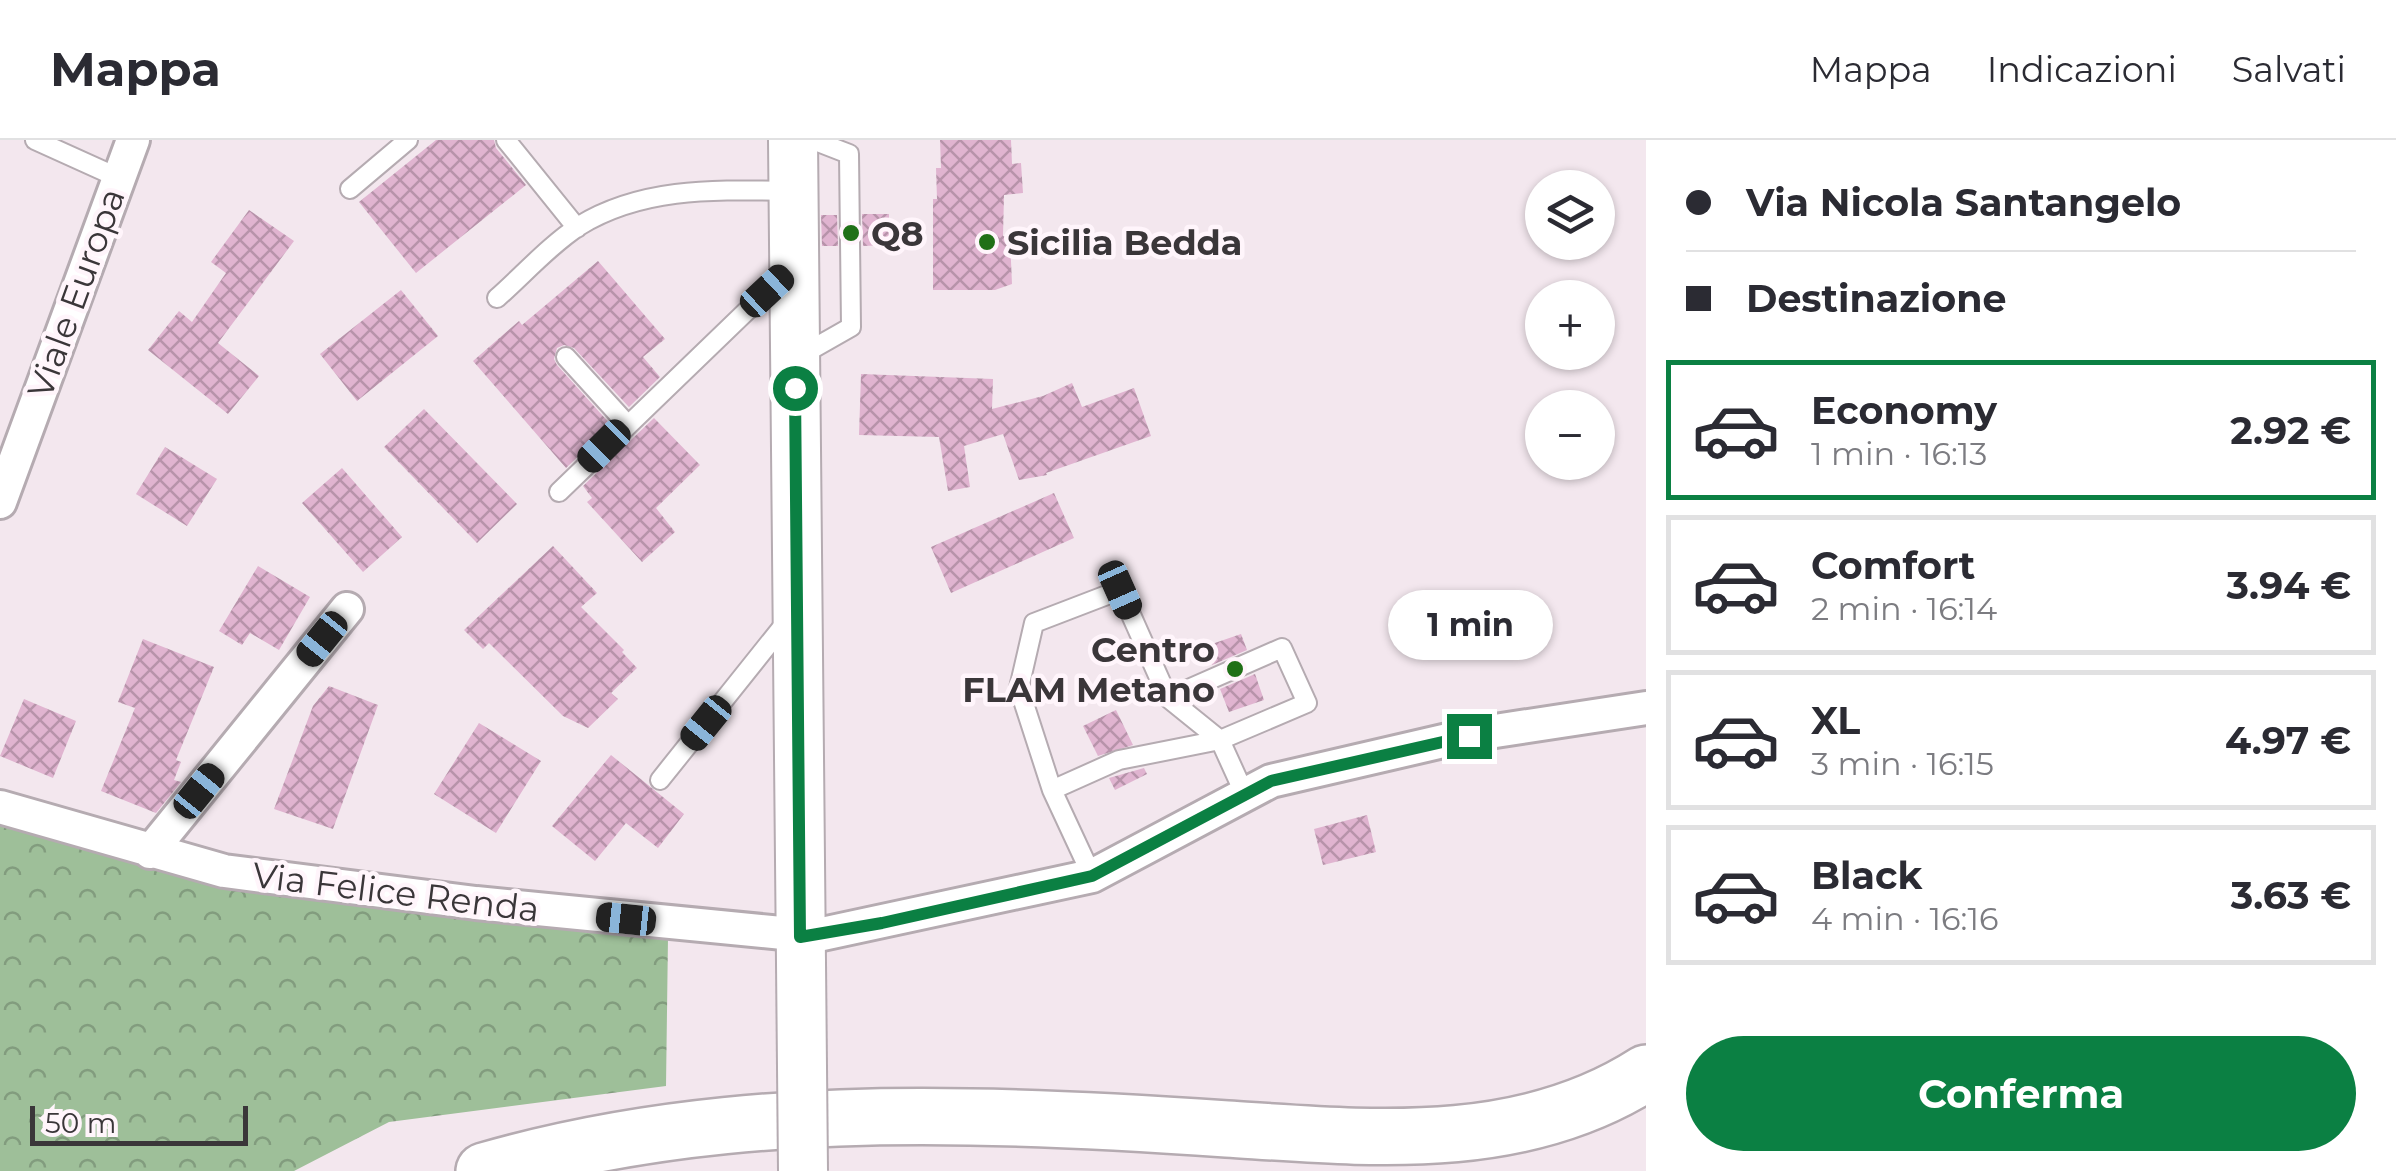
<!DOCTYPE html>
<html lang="it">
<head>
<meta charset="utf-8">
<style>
  body { margin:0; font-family:Montserrat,sans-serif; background:#f7f7f7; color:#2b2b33; height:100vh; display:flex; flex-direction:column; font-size:38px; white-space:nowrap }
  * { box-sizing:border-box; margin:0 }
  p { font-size:32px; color:#7c7c81 }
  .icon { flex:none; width:55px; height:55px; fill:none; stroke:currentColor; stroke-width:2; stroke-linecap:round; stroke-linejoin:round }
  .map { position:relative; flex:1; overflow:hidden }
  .sheet { display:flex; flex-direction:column; background:#fff; width:750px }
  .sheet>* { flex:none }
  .hud { display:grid; align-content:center; height:220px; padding:0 40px; background:#fff }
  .fabs { position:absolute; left:1525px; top:30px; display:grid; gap:20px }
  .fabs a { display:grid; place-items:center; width:90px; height:90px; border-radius:50%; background:#fff; box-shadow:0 2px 8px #0004; font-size:50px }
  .scale { position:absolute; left:30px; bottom:25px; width:218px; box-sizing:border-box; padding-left:10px; border:5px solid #3a3639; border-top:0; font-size:28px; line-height:35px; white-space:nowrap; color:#3a3639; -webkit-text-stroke:8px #fff5fb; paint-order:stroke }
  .end { position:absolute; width:45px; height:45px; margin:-22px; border:12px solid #0b8043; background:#fff; box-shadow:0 0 0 5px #fff }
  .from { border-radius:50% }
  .bubble { position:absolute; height:70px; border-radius:35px; background:#fff; box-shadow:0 2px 8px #0004; font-size:32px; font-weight:700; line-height:70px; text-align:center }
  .car { position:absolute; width:30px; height:60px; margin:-30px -15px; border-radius:12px; box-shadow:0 0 8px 2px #0007; background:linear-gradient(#222 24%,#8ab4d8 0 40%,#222 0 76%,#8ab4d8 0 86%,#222 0) }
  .hud b { display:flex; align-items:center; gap:35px; height:95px; font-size:38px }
  .hud b+b { border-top:2px solid #e1e1e2 }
  .hud i { width:25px; height:25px; background:#2b2b33 }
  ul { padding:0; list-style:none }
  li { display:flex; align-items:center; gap:30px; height:140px; margin:0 20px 15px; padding:0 20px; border:5px solid #e1e1e2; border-radius:0px }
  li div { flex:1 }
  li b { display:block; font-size:38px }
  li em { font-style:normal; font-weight:700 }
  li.selected { border-color:#0b8043 }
  li>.icon { width:90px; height:90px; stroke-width:1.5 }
  .button { display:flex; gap:20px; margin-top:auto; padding:20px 40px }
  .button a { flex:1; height:115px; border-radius:60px; background:#0b8043; color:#fff; font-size:40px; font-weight:700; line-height:115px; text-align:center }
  header { display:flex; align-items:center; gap:60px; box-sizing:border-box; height:140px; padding:0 50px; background:#fff; border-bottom:2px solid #e1e1e2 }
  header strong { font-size:48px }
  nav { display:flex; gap:55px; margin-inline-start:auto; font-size:35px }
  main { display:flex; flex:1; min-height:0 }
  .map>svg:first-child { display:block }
  .forest { fill:url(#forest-crowns) }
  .building { fill:url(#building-cross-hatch) }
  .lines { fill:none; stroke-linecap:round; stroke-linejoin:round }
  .lane-casing { stroke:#b5abb1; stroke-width:22 }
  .street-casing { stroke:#b5abb1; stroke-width:38 }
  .secondary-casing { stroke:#b5abb1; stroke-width:52 }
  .highway-casing { stroke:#b5abb1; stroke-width:60 }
  .lane { stroke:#fff; stroke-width:18 }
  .street { stroke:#fff; stroke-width:32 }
  .secondary { stroke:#fff; stroke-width:48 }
  .highway { stroke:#fff; stroke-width:55 }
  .secondary-bridge-casing { stroke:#b5abb1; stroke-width:52; stroke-linecap:butt }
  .secondary-bridge { stroke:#fff; stroke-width:48 }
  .route { stroke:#0b8043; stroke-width:12 }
  .poi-dot { fill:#207017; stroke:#fff5fb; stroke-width:4 }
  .labels { text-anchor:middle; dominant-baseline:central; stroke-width:9; stroke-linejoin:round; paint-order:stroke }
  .poi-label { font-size:35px; font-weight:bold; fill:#3a3639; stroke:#fff5fb; text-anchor:start }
  .street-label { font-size:35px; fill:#3a3639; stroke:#fff5fb }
</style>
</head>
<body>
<header>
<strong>Mappa</strong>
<nav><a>Mappa</a><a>Indicazioni</a><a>Salvati</a></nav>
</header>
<main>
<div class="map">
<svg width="1646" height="1031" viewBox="0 0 1646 1031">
  <defs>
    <pattern id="forest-crowns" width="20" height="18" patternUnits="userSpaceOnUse" patternTransform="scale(2.5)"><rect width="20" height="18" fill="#9ebf99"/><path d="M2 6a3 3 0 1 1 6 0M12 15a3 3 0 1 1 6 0" fill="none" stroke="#829c7e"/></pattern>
    <pattern id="building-cross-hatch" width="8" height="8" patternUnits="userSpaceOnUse" patternTransform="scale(2.5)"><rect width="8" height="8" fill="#e0b4d0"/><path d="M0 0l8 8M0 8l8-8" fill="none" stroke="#b793aa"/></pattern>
  </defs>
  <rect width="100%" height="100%" fill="#f3e7ee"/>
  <path class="forest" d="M0 676 668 797 666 946 389 982 294 1031H0Z"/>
  <path class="building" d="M436 0H494L496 8 526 45 416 133 359 62Z
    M940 0H1011L1012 24 1021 23 1023 53 1004 55 1003 96 1010 98 1012 144 995 150H933V59H937L936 28H941Z
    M249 70 294 101 218 203 259 236 228 274 148 210 179 171 192 182 226 133 211 122Z
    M862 74H889V105L863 106Z
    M821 75H837L838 106H822Z
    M598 121 665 199 643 217 660 237 629 267 574 208 564 205 557 208 554 219 557 225 611 285 566 328 473 221 519 181 522 185Z
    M401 150 438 196 357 261 320 214Z
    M861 234 993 239 992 269 1043 256 1072 243 1082 267 1134 248 1151 296 1046 333 1047 335 1019 340 1003 294 964 306 970 347 948 351 939 297 859 295Z
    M424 269 517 364 477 403 384 307Z
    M654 278 700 325 656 368 675 392 642 422 587 362 592 358 583 346Z
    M165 307 217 339 187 386 136 354Z
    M342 328 402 397 363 432 302 363Z
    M1054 353 1074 398 951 453 931 407Z
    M553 406 597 453 581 467 624 510 622 512 637 528 611 553 618 559 588 588 563 576 489 503 483 509 464 490Z
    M258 426 310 457 279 510 250 493 242 505 219 491Z
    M1241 494 1247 510 1212 525 1206 506Z
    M143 499 214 527 176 620 181 622 174 640 181 642 156 673 101 651 135 568 118 562Z
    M1255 534 1264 560 1229 572 1220 549Z
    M329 546 378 565 333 689 274 669 313 566Z
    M24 559 76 581 53 638 0 616Z
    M1116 570 1133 605 1098 616 1083 586Z
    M479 583 541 621 496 693 434 654Z
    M611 615 684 674 658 708 626 683 595 721 552 686Z
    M1144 628 1147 634 1115 650 1109 638Z
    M1367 675 1376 712 1323 725 1314 689Z"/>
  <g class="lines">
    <g class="lane-casing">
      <path id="lane" d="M35 0 119 38
        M506 0 577 88
        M350 49 408 0
        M497 158C523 135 550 105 579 86 644 46 719 50 793 51
        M800 216 851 187 849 14 813 0
        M566 217 627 284
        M559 352 786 133
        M660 640 787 481
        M1052 650 1019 548 1034 483 1120 450 1168 558 1282 508 1307 563 1220 600 1168 558
        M1092 736 1052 650 1119 620 1220 600 1245 655"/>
    </g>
    <g class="street-casing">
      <path id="street" d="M0 362 133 0
        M0 667 224 731 476 763 813 796 1092 736 1271 641 1469 595 1646 568
        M150 712 347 469"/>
    </g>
    <g class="secondary-casing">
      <path id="secondary" d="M793 0 801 823"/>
    </g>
    <g class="highway-casing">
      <path id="highway" d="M484 1031C644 985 805 974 970 977 1056 978 1142 983 1227 989 1369 998 1520 1014 1646 933"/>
    </g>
    <use href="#lane" class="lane"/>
    <use href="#street" class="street"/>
    <use href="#secondary" class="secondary"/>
    <use href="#highway" class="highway"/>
    <g class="secondary-bridge-casing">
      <path id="secondary-bridge" d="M801 823 803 1031"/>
    </g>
    <use href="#secondary-bridge" class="secondary-bridge"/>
  </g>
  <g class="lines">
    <path class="route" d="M795 248 800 797 882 783 1092 736 1271 641 1469 596"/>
  </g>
  <g class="poi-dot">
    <circle cx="851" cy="93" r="10"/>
    <circle cx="987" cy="102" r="10"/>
    <circle cx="1235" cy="529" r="10"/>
  </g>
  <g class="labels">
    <g class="poi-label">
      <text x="871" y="93">Q8</text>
      <text x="1007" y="102">Sicilia Bedda</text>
      <text x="1215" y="509" text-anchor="end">Centro<tspan x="1215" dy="40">FLAM Metano</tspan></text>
    </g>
    <g class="street-label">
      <text transform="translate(76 153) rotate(-70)">Viale Europa</text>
      <text transform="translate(396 752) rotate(7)">Via Felice Renda</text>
    </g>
  </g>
</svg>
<div class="fabs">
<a><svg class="icon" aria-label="layers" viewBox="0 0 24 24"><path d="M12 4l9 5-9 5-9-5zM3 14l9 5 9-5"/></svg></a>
<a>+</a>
<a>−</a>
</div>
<div class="scale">50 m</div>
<i class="end from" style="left:795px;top:248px"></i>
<i class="end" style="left:1469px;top:596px"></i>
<div class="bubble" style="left:1388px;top:450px;width:165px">1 min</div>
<i class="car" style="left:767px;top:151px;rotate:47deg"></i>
<i class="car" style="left:604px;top:306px;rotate:225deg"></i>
<i class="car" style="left:1120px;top:450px;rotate:156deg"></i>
<i class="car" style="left:322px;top:499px;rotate:219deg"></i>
<i class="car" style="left:706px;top:583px;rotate:219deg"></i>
<i class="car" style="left:199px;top:651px;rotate:39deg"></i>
<i class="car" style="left:626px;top:779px;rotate:276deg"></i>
</div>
<section class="sheet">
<div class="hud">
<b><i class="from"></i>Via Nicola Santangelo</b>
<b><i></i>Destinazione</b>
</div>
<ul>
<li class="selected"><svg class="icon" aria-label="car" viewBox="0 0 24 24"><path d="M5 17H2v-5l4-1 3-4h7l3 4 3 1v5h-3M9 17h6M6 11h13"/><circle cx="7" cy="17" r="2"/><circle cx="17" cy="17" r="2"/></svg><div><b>Economy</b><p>1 min · 16:13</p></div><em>2.92 €</em></li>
<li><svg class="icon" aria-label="car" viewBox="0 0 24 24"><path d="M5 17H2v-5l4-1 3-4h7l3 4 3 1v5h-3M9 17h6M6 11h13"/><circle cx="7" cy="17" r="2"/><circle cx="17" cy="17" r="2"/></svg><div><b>Comfort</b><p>2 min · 16:14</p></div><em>3.94 €</em></li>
<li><svg class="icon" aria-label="car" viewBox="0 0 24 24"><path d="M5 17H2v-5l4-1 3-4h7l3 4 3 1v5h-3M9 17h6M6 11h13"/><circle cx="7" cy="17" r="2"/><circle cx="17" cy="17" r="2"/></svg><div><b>XL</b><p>3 min · 16:15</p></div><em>4.97 €</em></li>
<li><svg class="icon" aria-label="car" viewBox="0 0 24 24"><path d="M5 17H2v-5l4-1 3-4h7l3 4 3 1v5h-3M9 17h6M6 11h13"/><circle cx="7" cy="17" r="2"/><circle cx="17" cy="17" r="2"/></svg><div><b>Black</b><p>4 min · 16:16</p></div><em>3.63 €</em></li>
</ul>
<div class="button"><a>Conferma</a></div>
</section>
</main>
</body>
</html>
